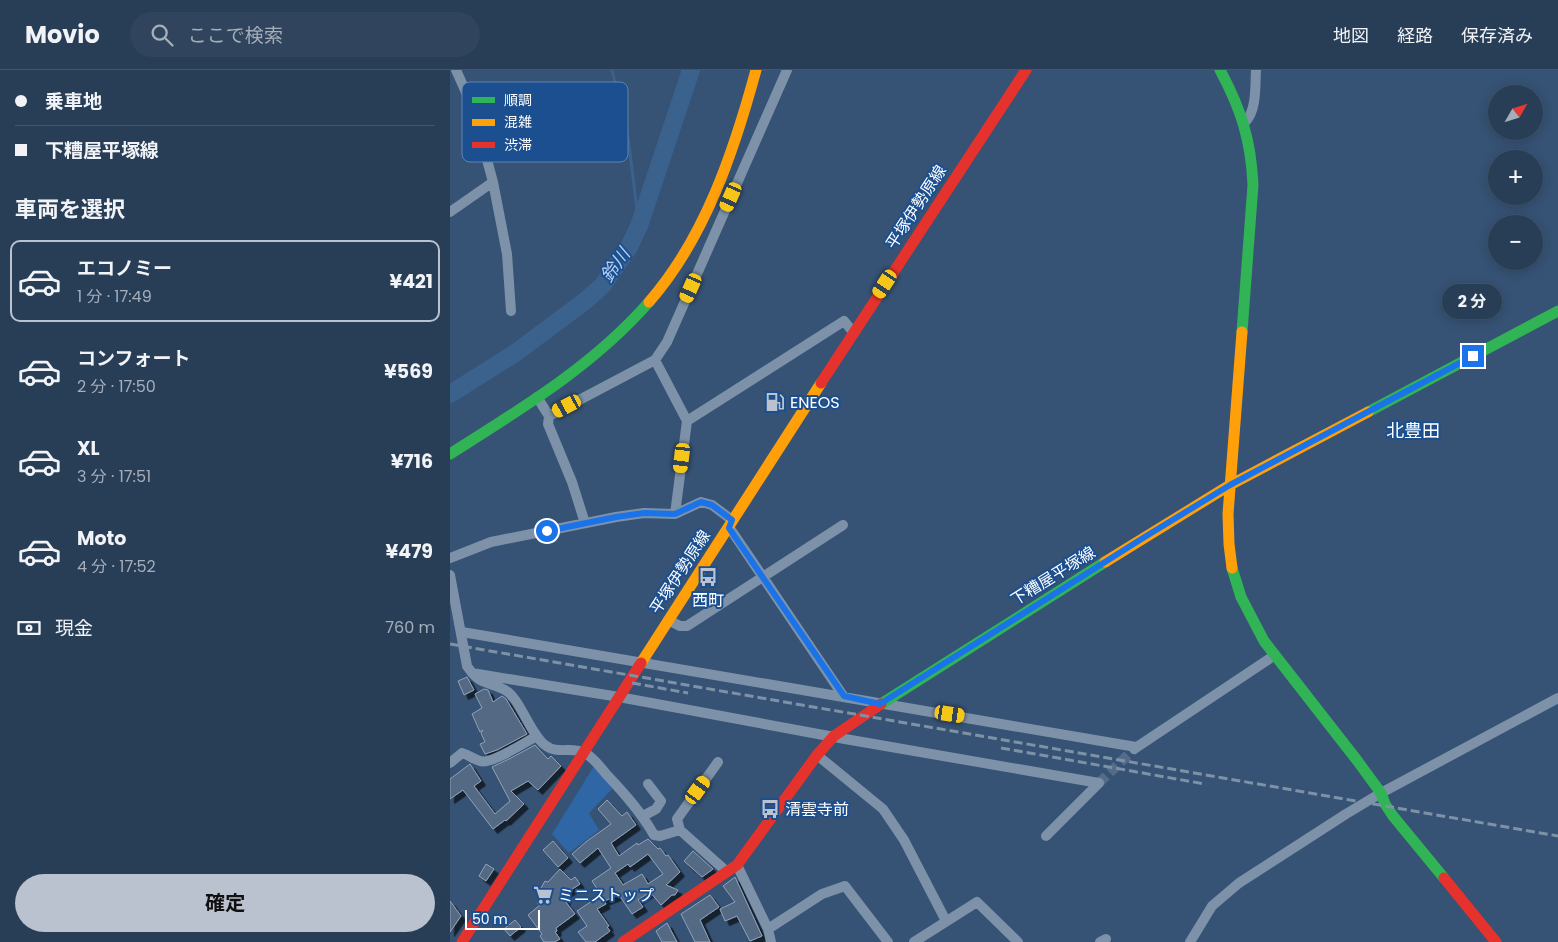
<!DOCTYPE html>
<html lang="ja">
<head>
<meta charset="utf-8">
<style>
  body { margin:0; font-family:Poppins,"Noto Sans JP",sans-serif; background:#30455d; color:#f1f3f6; height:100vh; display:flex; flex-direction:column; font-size:19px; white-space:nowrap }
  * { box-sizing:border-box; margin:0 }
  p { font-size:16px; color:#a5aeba }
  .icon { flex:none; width:28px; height:28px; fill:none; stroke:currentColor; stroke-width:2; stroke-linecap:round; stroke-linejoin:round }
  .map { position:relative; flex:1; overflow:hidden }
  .details { display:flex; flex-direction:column; background:#283e57; width:450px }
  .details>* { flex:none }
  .hud { display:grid; align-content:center; height:110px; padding:0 15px; background:#283e57 }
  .needle { width:32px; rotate:51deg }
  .tools { position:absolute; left:1038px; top:15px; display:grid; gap:10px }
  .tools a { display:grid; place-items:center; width:55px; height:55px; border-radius:50%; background:#283e57; box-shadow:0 2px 12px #0003,0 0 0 1px #44576d; font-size:25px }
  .scale { position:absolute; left:15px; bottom:12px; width:75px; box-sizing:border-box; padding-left:5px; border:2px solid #fff; border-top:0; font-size:14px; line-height:18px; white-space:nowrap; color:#fff; -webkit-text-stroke:4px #1b4f8f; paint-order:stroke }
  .end { position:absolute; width:22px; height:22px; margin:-11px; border:6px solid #1a73e8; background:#fff; box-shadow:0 0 0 2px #fff }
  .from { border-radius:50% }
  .bubble { position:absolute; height:35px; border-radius:18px; background:#283e57; box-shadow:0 2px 12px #0003,0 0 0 1px #44576d; font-size:16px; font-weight:700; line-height:35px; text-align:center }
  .car { position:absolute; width:15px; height:30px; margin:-15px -8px; border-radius:6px; box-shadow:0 0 4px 1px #0007; background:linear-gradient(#f5c518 24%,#345 0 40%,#f5c518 0 76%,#345 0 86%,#f5c518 0) }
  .hud b { display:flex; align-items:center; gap:18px; height:48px; font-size:19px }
  .hud b+b { border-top:1px solid #44576d }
  .hud i { width:12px; height:12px; background:#f1f3f6 }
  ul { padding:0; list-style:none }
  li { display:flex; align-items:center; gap:15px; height:82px; margin:0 10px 8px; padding:0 5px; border:2px solid transparent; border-radius:10px }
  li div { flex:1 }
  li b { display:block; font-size:19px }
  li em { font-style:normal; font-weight:700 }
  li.current { border-color:#b9c2ce }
  li>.icon { width:45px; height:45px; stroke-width:1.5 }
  h2 { padding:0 15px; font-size:22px; line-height:60px }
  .pay { display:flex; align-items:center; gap:12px; height:55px; padding:0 15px; font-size:19px }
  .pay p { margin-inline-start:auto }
  .cta { display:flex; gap:10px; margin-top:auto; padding:10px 15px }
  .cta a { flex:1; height:58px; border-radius:30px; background:#b9c2ce; color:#111; font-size:20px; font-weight:700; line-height:58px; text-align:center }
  header { display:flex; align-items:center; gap:30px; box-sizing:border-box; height:70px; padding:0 25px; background:#283e57; border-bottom:1px solid #44576d }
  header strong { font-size:24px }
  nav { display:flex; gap:28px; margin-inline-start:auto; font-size:18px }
  .search { width:350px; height:45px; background:#30455d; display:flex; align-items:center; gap:12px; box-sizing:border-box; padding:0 18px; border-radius:28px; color:#a5aeba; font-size:19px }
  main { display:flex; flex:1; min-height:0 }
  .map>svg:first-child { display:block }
  .green { fill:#2f66a5 }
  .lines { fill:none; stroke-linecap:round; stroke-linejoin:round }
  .stream { stroke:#3b618d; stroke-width:3 }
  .river { stroke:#3b618d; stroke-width:18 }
  .building { fill:#526984; stroke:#92a2b6; fill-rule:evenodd; filter:url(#shadow) }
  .street-tunnel { stroke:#546c89; stroke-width:10; stroke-dasharray:10 5; stroke-linecap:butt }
  .street { stroke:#7d92a8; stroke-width:10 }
  .fast { stroke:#30b455; stroke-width:11 }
  .slow { stroke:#ff9f0a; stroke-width:11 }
  .jam { stroke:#e5322d; stroke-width:11 }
  .rail { stroke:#7e92a7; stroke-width:3; stroke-dasharray:9 4; stroke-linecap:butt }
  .route { stroke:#1a73e8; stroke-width:6 }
  .labels { text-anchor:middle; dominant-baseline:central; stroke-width:4; stroke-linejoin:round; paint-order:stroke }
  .street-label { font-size:16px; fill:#fff; stroke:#1b4f8f }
  .poi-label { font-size:16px; fill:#fff; stroke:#1b4f8f; text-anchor:start }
  .water-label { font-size:18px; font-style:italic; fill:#b5d3f5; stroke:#1b4f8f }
  .neighbourhood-label { font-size:18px; fill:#fff; stroke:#1b4f8f }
  .key { fill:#1b4f8f; stroke:#5f84b1; stroke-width:1 }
  .key-label { font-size:14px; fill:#fff }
</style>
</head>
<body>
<header>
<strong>Movio</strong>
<div class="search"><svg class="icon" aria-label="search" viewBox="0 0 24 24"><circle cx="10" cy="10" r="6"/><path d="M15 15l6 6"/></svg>ここで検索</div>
<nav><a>地図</a><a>経路</a><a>保存済み</a></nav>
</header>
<main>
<section class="details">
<div class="hud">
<b><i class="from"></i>乗車地</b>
<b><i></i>下糟屋平塚線</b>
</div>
<h2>車両を選択</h2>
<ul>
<li class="current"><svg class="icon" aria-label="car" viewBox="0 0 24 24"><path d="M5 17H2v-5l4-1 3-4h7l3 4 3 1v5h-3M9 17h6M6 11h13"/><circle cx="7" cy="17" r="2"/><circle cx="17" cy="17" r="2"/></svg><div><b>エコノミー</b><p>1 分 · 17:49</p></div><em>¥421</em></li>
<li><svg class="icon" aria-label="car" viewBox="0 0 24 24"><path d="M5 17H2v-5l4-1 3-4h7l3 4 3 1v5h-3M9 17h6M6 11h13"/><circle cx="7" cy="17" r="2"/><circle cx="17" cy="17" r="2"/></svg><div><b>コンフォート</b><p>2 分 · 17:50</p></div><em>¥569</em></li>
<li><svg class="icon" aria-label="car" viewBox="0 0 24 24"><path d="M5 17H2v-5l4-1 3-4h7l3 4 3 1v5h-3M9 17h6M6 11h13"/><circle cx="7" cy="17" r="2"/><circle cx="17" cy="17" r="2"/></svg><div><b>XL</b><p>3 分 · 17:51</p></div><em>¥716</em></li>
<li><svg class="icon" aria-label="car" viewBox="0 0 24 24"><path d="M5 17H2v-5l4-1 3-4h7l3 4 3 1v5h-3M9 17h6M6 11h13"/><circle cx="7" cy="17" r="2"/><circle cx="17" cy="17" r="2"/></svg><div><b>Moto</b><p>4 分 · 17:52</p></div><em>¥479</em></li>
</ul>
<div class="pay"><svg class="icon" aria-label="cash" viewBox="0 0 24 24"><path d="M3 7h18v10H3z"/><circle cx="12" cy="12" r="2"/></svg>現金<p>760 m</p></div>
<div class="cta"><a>確定</a></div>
</section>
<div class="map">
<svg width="1108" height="872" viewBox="0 0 1108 872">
  <defs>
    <filter id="shadow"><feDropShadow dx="4.5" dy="4.5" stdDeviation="0" flood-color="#0009"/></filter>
  </defs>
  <rect width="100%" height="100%" fill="#365274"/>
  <path class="green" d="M144 696 163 718 139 743 149 760 119 783 102 764Z"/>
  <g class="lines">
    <path class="stream" d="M162 0 178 67 189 156"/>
    <path class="river" d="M0 324 64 284 135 231 153 215 179 177 189 156 241 0"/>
  </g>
  <path class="building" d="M17 607 24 620 14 625 8 611Z
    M34 619 38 620 43 632 52 626 56 629 77 664 47 680 35 684 30 674 35 672 31 663 33 660 30 662 22 644 32 638 25 624Z
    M85 675 98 689 101 686 111 696 88 720 78 711 61 721 74 734 56 751 55 750 43 759 13 720 0 729V709L20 694 31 711 24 716 45 744 60 731 42 697 61 688Z
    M157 730 172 746 177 742 186 755 161 773 169 786 187 773 188 775 198 769 208 779 210 778 216 786 218 785 230 802 216 815 228 820 225 825H222L211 835 200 822 188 830 193 837 182 844 169 825 154 831 156 834 147 839 159 856 157 857 160 861 145 872H136L128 862 137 856 127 841 151 825 142 811 161 798 148 778 130 793 122 784 137 771 161 754 148 739ZM198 784 213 804 198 814 192 804 173 815 165 803 178 794 180 797Z
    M103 771 118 788 108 797 93 780Z
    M243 781 263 799 252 807 234 791Z
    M36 794 44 799 36 811 29 806Z
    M110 799 121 810 125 807 130 814 113 825 117 827 115 831 125 844 106 858 107 861 105 862 110 869 105 872H94L90 866 92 864 78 845 90 835 87 833 91 827 87 825 95 811 98 812Z
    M285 807 312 866 300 871 287 846 275 851 270 839 285 832 273 816Z
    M260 825 269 837 250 850 260 872H245L231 844Z
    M0 831 11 846 0 862Z
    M65 850 71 857 60 866 54 859Z
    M217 853 227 872H212L206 861Z"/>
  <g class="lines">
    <path class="street-tunnel" d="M649 713 684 679"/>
    <path class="street" d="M6 0 23 38 43 112 57 184 61 241
      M795 52C807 41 805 15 806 0
      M0 142 43 112
      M205 290 237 351 225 444
      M87 327 99 346 205 290 217 272 337 0
      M99 346 98 354 122 412 135 453
      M237 351 394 251 404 263
      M279 457 394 627
      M0 488 41 472 166 447 194 443 225 444 251 432 262 435 282 450
      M0 505 17 596C31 617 37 610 55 620 70 628 80 664 95 675 107 685 122 676 135 683 144 688 150 697 157 705 175 724 191 742 204 765L210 766 230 760 276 801
      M218 550 230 556H237L393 455
      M12 562 686 677
      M22 603 169 627 395 669 649 713
      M684 679 825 585
      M367 685 433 739 454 770 496 851
      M0 693 12 683C19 685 23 689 30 691 41 695 75 672 87 666
      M193 746 206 739 211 731 198 714
      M230 760 227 749 268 692
      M596 766 649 713
      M287 795 318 859 321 872
      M318 859 372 824 395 816 438 872
      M464 872 527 832 568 872
      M650 872 656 869
      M740 872 762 836 789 813 896 744 931 723 1108 628"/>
    <path class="fast" d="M770 0C791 39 801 70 803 115L792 262
      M918 342 1108 241
      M0 384C71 339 143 296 199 232
      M782 498 791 527 814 571 906 689 931 723 935 734 943 746 994 808
      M431 634 655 492"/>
    <path class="slow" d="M199 232C255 168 284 81 306 0
      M655 492 780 415 918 342
      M782 498 779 474 778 444 792 262
      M191 593 371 313"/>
    <path class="jam" d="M371 313 576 0
      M994 808 1046 872
      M12 872 191 593
      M173 872 287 795 367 685 384 666 431 634"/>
    <path class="rail" d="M0 574 1108 766
      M182 613 238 623
      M551 678 755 714"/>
  </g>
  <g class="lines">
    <path class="route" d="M97 461 166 447 194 443 225 444 251 432 262 435 282 450 279 458 394 626 430 634 693 468 780 415 1023 286"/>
  </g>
  <defs>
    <g id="fuel-bare" transform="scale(1.5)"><path d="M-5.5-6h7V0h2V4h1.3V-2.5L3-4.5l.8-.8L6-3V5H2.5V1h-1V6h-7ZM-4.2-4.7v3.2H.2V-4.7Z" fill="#b9c2ce" stroke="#1b4f8f" stroke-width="2.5" paint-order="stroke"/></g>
    <g id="bus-bare" transform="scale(1.5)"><path d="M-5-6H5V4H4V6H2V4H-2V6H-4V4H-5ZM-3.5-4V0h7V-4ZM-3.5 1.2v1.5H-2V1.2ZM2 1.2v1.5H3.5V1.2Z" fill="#b9c2ce" stroke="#1b4f8f" stroke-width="2.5" paint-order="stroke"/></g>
    <g id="supermarket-bare" transform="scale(1.5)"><path d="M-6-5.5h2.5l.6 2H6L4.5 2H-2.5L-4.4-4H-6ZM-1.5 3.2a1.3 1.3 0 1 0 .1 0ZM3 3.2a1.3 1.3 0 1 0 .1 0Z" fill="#b9c2ce" stroke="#1b4f8f" stroke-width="2.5" paint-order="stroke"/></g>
  </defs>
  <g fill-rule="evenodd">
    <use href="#fuel-bare" x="325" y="332"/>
    <use href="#bus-bare" x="258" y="507"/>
    <use href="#bus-bare" x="320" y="739"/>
    <use href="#supermarket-bare" x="93" y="825"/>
  </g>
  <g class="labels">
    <g class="street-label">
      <text transform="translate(466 137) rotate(-57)">平塚伊勢原線</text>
      <text transform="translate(230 502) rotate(-57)">平塚伊勢原線</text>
      <text transform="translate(603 506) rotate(-32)">下糟屋平塚線</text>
    </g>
    <g class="poi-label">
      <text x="340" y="332">ENEOS</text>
      <text x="258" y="530" text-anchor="middle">西町</text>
      <text x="335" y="739">清雲寺前</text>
      <text x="108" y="825">ミニストップ</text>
    </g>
    <g class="water-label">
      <text transform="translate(165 195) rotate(-55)">鈴川</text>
    </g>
    <g class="neighbourhood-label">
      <text x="963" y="360">北豊田</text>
    </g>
  </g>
  <rect x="12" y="12" width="166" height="80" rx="8" class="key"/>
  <rect x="22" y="27" width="23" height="6" fill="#30b455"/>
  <rect x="22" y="49" width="23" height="7" fill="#ff9f0a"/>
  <rect x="22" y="72" width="23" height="6" fill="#e5322d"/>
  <g class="key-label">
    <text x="54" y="35">順調</text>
    <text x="54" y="57">混雑</text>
    <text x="54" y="80">渋滞</text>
  </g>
</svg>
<div class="tools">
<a><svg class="needle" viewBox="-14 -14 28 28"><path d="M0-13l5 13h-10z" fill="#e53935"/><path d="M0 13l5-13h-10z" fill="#a5aeba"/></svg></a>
<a>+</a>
<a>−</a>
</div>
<div class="scale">50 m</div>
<i class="end from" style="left:97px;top:461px"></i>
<i class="end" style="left:1023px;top:286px"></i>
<div class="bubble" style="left:992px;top:214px;width:60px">2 分</div>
<i class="car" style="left:281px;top:127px;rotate:204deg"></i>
<i class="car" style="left:435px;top:214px;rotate:213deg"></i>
<i class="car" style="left:241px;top:218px;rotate:204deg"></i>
<i class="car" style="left:117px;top:336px;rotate:242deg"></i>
<i class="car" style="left:232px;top:388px;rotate:187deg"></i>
<i class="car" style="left:500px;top:644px;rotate:99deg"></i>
<i class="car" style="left:248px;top:720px;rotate:36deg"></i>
</div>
</main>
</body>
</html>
